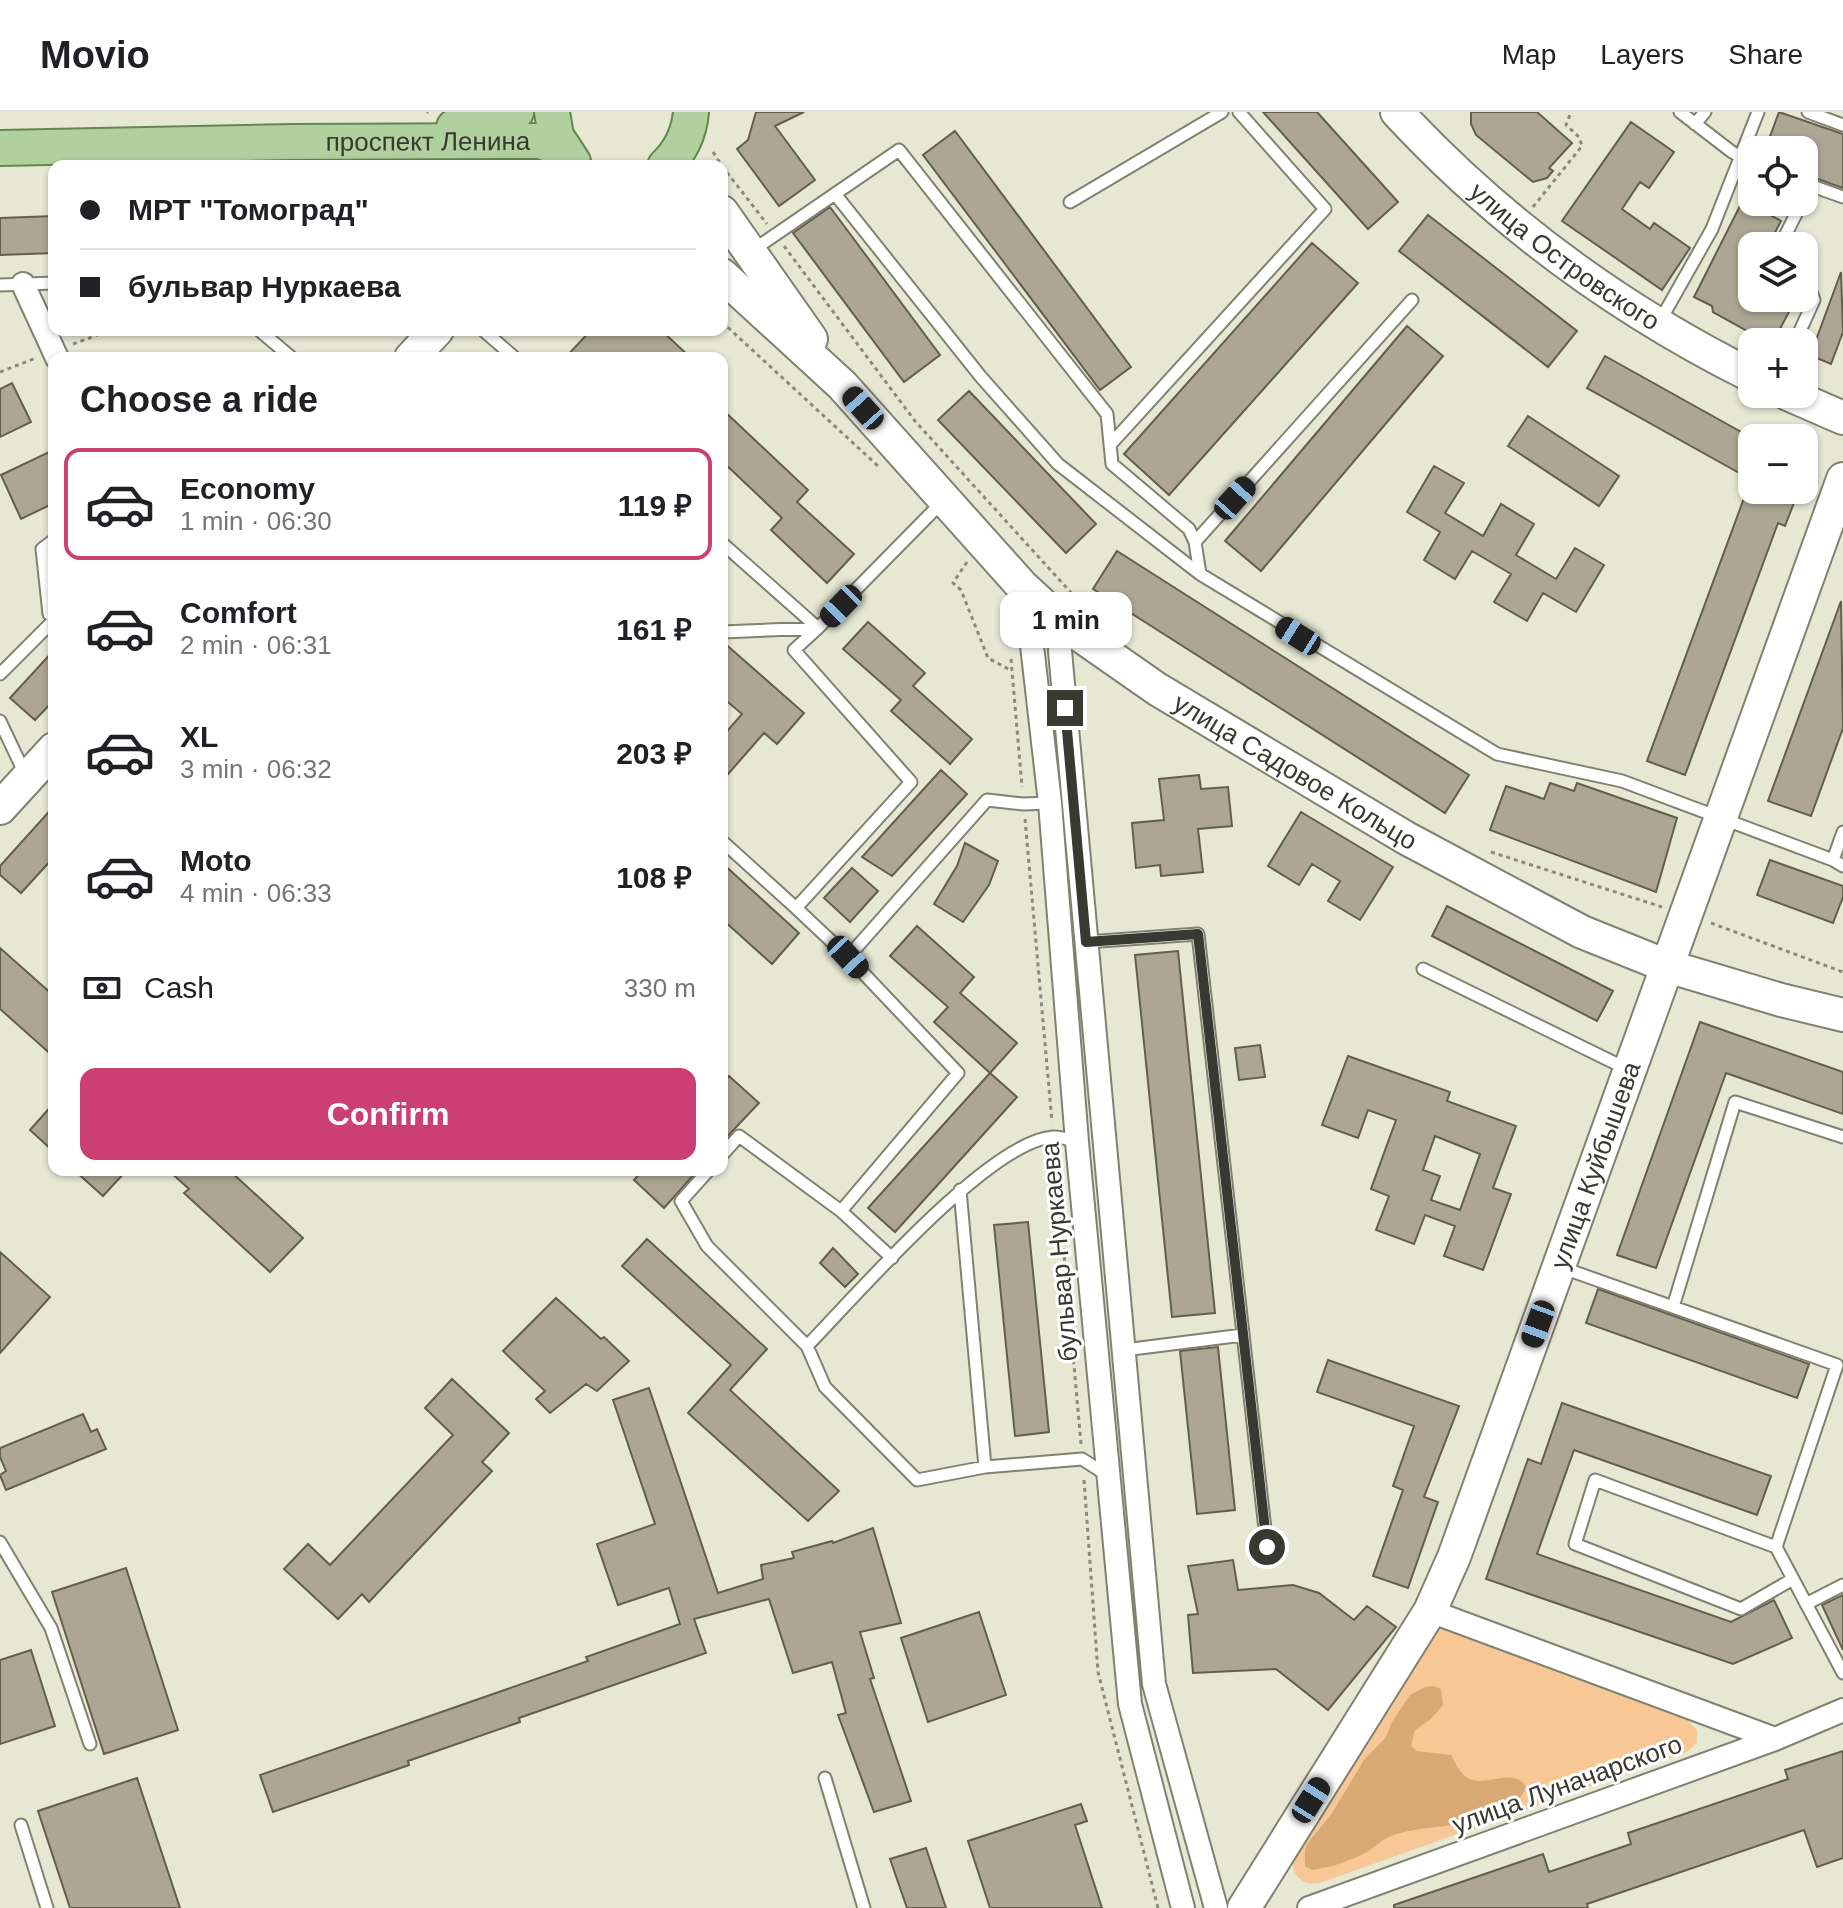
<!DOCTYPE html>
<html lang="en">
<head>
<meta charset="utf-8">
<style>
  body { margin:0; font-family:Arial,sans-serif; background:#f2f2f2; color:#202124; height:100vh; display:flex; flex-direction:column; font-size:30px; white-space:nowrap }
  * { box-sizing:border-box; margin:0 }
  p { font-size:26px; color:#757577 }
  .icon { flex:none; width:44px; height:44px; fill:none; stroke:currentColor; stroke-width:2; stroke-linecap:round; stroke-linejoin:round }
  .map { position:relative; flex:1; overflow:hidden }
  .panel { position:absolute; left:48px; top:240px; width:680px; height:824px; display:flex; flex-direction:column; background:#fff; border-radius:16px; box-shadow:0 2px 6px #0004 }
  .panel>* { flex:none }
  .banner { position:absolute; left:48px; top:48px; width:680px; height:176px; border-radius:16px; box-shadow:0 2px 6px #0004; display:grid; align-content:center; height:176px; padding:0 32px; background:#fff }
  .buttons { position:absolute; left:1738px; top:24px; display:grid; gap:16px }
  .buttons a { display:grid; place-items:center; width:80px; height:80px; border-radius:16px; background:#fff; box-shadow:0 2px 6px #0004; font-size:40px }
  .end { position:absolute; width:36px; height:36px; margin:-18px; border:10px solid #383931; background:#fff; box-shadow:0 0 0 4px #fff }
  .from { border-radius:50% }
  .bubble { position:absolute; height:56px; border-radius:16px; background:#fff; box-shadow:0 2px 6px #0004; font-size:26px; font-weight:800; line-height:56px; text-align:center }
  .car { position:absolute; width:24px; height:48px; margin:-24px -12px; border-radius:10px; box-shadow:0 0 6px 2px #0007; background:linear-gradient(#222 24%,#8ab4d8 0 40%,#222 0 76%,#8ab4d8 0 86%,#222 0) }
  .banner b { display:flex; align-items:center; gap:28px; height:76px; font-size:30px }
  .banner b+b { border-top:2px solid #e0e0e0 }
  .banner i { width:20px; height:20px; background:#202124 }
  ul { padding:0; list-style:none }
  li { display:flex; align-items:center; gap:24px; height:112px; margin:0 16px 12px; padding:0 16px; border:4px solid transparent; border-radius:16px }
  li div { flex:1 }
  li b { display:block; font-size:30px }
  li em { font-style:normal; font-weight:800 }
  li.selected { border-color:#cb3f73 }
  li>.icon { width:72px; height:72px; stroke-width:1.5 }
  h2 { padding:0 32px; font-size:36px; line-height:96px }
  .pay { display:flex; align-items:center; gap:20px; height:88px; padding:0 32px; font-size:30px }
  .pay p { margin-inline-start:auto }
  .action { display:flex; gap:16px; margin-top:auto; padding:16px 32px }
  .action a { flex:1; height:92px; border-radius:16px; background:#cb3f73; color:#fff; font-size:32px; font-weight:800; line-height:92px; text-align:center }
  header { display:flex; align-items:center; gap:48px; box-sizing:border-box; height:112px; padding:0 40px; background:#fff; border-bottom:2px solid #e0e0e0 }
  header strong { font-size:38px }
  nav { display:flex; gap:44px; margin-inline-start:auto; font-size:28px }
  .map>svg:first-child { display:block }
  .green { fill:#f7c895 }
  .forest { fill:#d8a875 }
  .building { fill:#ada694; stroke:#645e4d; stroke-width:2; fill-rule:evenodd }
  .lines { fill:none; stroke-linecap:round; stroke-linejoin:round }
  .lane-casing { stroke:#808270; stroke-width:15 }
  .street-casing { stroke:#808270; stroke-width:26 }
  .secondary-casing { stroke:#808270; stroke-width:36 }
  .primary-casing { stroke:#64874c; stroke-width:38 }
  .path { stroke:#8a8b7e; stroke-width:3; stroke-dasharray:4 4; stroke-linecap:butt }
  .lane { stroke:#fff; stroke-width:11 }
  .street { stroke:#fff; stroke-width:22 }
  .secondary { stroke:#fff; stroke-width:32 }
  .primary { stroke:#b0d09d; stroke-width:34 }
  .route { stroke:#383931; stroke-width:10 }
  .labels { text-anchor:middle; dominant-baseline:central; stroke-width:6; stroke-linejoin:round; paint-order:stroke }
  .street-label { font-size:26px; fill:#383931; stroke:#fff }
</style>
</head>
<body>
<header>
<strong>Movio</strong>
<nav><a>Map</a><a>Layers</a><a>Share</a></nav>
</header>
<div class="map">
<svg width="1843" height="1796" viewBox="0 0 1843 1796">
  <rect width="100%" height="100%" fill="#e6e8d4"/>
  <path class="green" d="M1437 1515 1687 1608 1697 1618V1631L1687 1640 1320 1771C1303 1774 1293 1765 1292 1748Z"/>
  <path class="forest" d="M1433 1574 1441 1577 1443 1593 1431 1607 1415 1618 1411 1634 1417 1639 1451 1643C1456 1650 1457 1658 1465 1664 1483 1679 1509 1653 1526 1674 1512 1720 1427 1709 1391 1724 1381 1728 1374 1736 1365 1741 1347 1750 1332 1755 1312 1758L1305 1754V1739L1307 1732 1332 1701 1364 1648 1386 1625 1392 1610 1410 1583 1425 1575Z"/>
  <path class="building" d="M756 0H804L775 14 815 68 779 94 737 37 748 28Z
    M1263 0H1317L1398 90 1368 117Z
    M1471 0H1537L1572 31 1549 56 1553 59 1547 66 1533 70 1476 23 1471 12Z
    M1779 0 1843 22V76L1804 62V38H1765Z
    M1631 10 1674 40 1649 76 1640 70 1622 97 1650 117 1654 111 1690 136 1662 178 1562 109Z
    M955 19 1131 255 1100 278 923 43Z
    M1743 88 1781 109 1768 134H1752V186H1782L1779 192 1790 198 1773 230H1767L1713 200 1712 194 1694 185Z
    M830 95 940 243 904 270 793 121Z
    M1428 103 1577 219 1548 255 1399 139Z
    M54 104V141L0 143V106Z
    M1312 131 1358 171 1169 383 1124 342Z
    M1841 160 1843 220 1831 252 1807 242 1813 227 1816 228Z
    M1407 214 1443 244 1261 459 1225 429Z
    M591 218H661L691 246H565Z
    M1605 244 1752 326V342L1741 362 1587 276Z
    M12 271 31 310 0 325V277Z
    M969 279 1096 412 1066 441 938 308Z
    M722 297 808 378 797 390 854 442 827 471 771 418 782 406 722 349Z
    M1528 304 1619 364 1599 394 1508 334Z
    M49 340 54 352V391L21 407 1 363Z
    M1434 354 1464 371 1445 401 1483 424 1501 392 1534 412 1516 443 1556 467 1575 436 1604 453 1576 500 1543 481 1527 509 1494 490 1511 462 1472 439 1455 467 1424 448 1440 420 1407 400Z
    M1747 378H1799L1785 414 1778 411 1685 663 1647 649Z
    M1117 439 1469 663 1445 701 1093 477Z
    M1841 489 1843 616 1811 704 1768 689Z
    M868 510 925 561 913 574 972 627 950 652 891 599 901 588 843 537Z
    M722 529 804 601 777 632 764 621 722 669V625L742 602 722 585Z
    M54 538V588L35 608 10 586Z
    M941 658 967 682 892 764 862 745Z
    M1199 663 1201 677 1228 675 1232 714 1198 717 1203 760 1161 764 1160 753 1136 756 1132 711 1164 708 1159 667Z
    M1550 671 1574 679 1577 671 1677 706 1656 780 1490 718 1506 674 1544 687Z
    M54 694V745L21 781 0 763V754Z
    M1301 700 1393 755 1360 808 1328 789 1340 769 1312 752 1299 773 1268 754Z
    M965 731 998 749 989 773 963 810 934 792 957 754Z
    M1770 748 1843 774V785L1833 811 1757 783Z
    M722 751 799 821 772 852 722 807Z
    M852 756 878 779 850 810 824 786Z
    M1447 794 1613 879 1597 909 1432 824Z
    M917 814 974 865 960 881 1017 931 990 961 934 910 948 895 890 844Z
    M0 836 54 884V945L0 897Z
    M1178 839 1215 1201 1172 1205 1135 843Z
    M1700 910 1843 960V1002L1726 961 1656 1156 1617 1143Z
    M1260 933 1265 965 1239 968 1235 936Z
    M1348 944 1450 980 1447 989 1516 1014 1493 1076 1511 1082 1483 1158 1444 1144 1455 1114 1425 1103 1414 1132 1376 1118 1389 1084 1371 1077 1396 1008 1368 998 1358 1026 1322 1013ZM1435 1024 1480 1042 1460 1098 1431 1088 1440 1064 1423 1058Z
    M990 961 1017 985 895 1120 868 1096Z
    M729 964 759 991 722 1030V972Z
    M54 991V1040L30 1018Z
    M74 1058H127L103 1084Z
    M168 1058H229L303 1126 270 1160 184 1081 189 1077Z
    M643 1058H698L664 1096 634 1068Z
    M1028 1110 1049 1320 1015 1324 994 1113Z
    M647 1127 767 1237 730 1278 839 1379 808 1409 688 1301 731 1253 622 1154Z
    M833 1136 858 1162 845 1175 820 1151Z
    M0 1140 50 1185 0 1241Z
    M1598 1177 1809 1252 1797 1286 1586 1211Z
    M556 1186 601 1227 604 1225 629 1249 597 1279 586 1272 550 1301 536 1287 545 1279 503 1239Z
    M1218 1235 1235 1398 1197 1402 1180 1239Z
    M1328 1248 1459 1294 1424 1385 1438 1390 1408 1476 1373 1464 1403 1378 1393 1374 1414 1314 1317 1280Z
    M452 1267 509 1321 482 1350 492 1359 369 1490 362 1482 338 1507 284 1457 308 1432 330 1453 453 1323 425 1296Z
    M649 1276 718 1481 763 1467 761 1453 794 1446 792 1440 832 1429 833 1431 873 1416 901 1511 860 1520 874 1566 870 1567 911 1689 874 1700 838 1603 846 1601 832 1550 793 1561 769 1487 694 1507 706 1541 519 1606 520 1610 408 1649 409 1653 273 1700 260 1663 588 1549 586 1545 680 1512 669 1476 618 1493 597 1432 655 1412 613 1288Z
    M1562 1291 1771 1364 1757 1403 1574 1338 1537 1442 1731 1510 1774 1488 1792 1526 1733 1552 1486 1467 1528 1347 1541 1352Z
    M83 1302 91 1320 97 1317 106 1337 6 1378 0 1363 6 1359 0 1345V1336Z
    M1233 1448 1238 1478 1293 1473 1319 1481 1354 1508 1367 1494 1396 1515 1328 1598 1276 1557 1193 1561 1188 1503 1198 1502 1188 1454Z
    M126 1456 178 1618 104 1642 52 1480Z
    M1843 1483V1538L1822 1493Z
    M979 1500 1006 1583 928 1610 901 1526Z
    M31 1538 55 1614 0 1632V1548Z
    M1843 1639V1746L1817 1755 1804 1718 1587 1792 1588 1796H1394V1793L1543 1742 1549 1760 1631 1732 1628 1721 1788 1667 1785 1658Z
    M137 1666 180 1796H70L38 1699Z
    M1081 1692 1087 1709 1075 1713 1102 1796H990L968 1729Z
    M926 1736 946 1796H907L890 1747Z"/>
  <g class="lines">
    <g class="lane-casing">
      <path id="lane" d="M1680 0 1732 40 1752 51
        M1808 0 1843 13
        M1695 12 1705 0
        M1804 71 1843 85
        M835 82 981 265 1058 352 1200 462
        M1070 90 1222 0
        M1780 134 1802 90
        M753 138 899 38 1107 302 1112 352 1189 417 1195 430 1200 462 1497 642 1622 669 1833 748 1843 754
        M0 173 54 171
        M1660 209 1712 117 1758 0
        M259 218 292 246
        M483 218 515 246
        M1795 230 1814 188 1810 177 1804 173
        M1110 333 1325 97 1239 0
        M54 428 42 437 49 502 54 506
        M1195 430 1412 188
        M722 431 818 516
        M722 520 818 516
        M0 562 54 508
        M0 609 25 662
        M722 729 796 796
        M1833 748 1843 720
        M1086 830 1198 822 1267 1435
        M848 845 796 796 911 670 794 538 818 516 944 388
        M1423 857 1627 957
        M1077 1030C1069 1028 1060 1024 1053 1025 989 1029 854 1186 807 1234L825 1275 917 1368 985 1355 1082 1347 1107 1363
        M722 1043 739 1024 841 1099
        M709 1058 681 1089 707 1134 807 1234
        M960 1078 985 1355
        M892 1146 841 1099 958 961 848 845 987 688 1023 692 1050 691
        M1563 1156 1837 1253 1776 1435 1843 1561
        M1673 1195 1735 990 1843 1025
        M1124 1238 1243 1223
        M0 1430 51 1516 90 1632
        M1776 1435 1595 1368 1575 1432 1741 1497 1793 1467
        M1806 1492 1843 1473
        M825 1666 864 1796
        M21 1713 47 1796"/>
    </g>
    <g class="street-casing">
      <path id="street" d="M23 172 57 246
        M1022 474 1030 516 1050 691 1077 1030 1130 1592 1183 1796
        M1061 510 1060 539 1154 1572 1216 1796
        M1430 1499 1775 1627
        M1309 1796 1775 1627 1843 1598"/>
    </g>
    <g class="secondary-casing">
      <g id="secondary">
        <path id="s1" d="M1397 0C1498 109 1620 198 1752 264"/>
        <path d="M722 100 811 227"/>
        <path id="s2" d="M722 163 842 273 1022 474 1061 510 1157 577 1406 726 1582 820 1667 854 1781 888 1843 903"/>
        <path d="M411 246 437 218"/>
        <path d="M1788 282 1843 306"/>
        <path d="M0 696 54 637"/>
        <path id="s3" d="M1244 1796 1430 1499 1454 1445 1843 367"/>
      </g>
    </g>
    <g class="primary-casing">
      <g id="primary">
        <path d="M552 0 556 24 573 50"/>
        <path d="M454 15 516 0"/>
        <path id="s4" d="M0 36 293 30 516 29H540L562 37"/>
        <path d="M665 54C681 39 689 22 691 0"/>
      </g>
    </g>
    <path class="path" d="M427 1 428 0
      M713 40 722 54
      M722 54 767 112
      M1533 95 1582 34 1579 25 1566 13 1571 0
      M784 134 915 309 1075 485
      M722 210 878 354
      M73 232 111 218
      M0 260 36 246
      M967 450 953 471 961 478 988 546 1012 559
      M1011 547 1022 675
      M1025 707 1052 1010
      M1491 740 1662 795
      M1711 811 1843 860
      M1055 1041 1081 1332
      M1084 1368 1098 1560 1158 1796"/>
    <use href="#lane" class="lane"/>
    <use href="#street" class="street"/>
    <use href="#secondary" class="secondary"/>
    <use href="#primary" class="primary"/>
  </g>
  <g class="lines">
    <path class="route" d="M1065 596 1086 830 1198 822 1267 1435"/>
  </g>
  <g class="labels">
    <g class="street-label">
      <text stroke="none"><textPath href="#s4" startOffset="428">проспект Ленина</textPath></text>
      <text stroke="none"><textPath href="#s1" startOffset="222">улица Островского</textPath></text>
      <text stroke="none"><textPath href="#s2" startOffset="764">улица Садовое Кольцо</textPath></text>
      <text stroke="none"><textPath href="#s3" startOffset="826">улица Куйбышева</textPath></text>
      <text transform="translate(1059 1140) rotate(-95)">бульвар Нуркаева</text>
      <text transform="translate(1567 1672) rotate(-20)">улица Луначарского</text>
    </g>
  </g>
</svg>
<div class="buttons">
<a><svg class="icon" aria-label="locate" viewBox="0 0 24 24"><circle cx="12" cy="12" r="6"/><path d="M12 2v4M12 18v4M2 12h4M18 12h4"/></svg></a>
<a><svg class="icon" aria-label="layers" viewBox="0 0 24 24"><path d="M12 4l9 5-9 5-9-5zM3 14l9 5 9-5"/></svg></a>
<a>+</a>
<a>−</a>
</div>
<i class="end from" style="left:1267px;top:1435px"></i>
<i class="end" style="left:1065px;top:596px"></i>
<div class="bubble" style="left:1000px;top:480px;width:132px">1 min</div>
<i class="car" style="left:863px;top:296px;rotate:318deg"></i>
<i class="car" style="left:1235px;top:386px;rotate:42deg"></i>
<i class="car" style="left:841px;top:494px;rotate:224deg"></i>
<i class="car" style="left:1298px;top:524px;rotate:302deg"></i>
<i class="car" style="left:848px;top:845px;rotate:137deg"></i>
<i class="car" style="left:1538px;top:1212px;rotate:200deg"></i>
<i class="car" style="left:1311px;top:1688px;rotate:32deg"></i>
<div class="banner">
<b><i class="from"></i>МРТ &quot;Томоград&quot;</b>
<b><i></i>бульвар Нуркаева</b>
</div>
<section class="panel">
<h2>Choose a ride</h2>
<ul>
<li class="selected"><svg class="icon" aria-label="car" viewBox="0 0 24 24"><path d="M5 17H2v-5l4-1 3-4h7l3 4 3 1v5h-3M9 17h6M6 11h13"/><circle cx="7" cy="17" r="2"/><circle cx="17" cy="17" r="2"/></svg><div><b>Economy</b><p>1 min · 06:30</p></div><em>119 ₽</em></li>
<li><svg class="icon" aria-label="car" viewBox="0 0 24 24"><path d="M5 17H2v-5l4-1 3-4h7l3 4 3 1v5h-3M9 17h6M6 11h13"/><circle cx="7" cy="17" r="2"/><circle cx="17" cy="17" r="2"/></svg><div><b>Comfort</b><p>2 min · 06:31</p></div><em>161 ₽</em></li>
<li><svg class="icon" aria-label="car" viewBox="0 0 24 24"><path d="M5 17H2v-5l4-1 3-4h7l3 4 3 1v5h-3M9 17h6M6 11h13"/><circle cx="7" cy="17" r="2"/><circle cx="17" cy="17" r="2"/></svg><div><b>XL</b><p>3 min · 06:32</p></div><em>203 ₽</em></li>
<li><svg class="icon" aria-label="car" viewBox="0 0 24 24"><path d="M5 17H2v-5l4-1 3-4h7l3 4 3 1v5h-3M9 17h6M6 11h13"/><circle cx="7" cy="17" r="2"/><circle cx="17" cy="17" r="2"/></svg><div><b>Moto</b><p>4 min · 06:33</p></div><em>108 ₽</em></li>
</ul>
<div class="pay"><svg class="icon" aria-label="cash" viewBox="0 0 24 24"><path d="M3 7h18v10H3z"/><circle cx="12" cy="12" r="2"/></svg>Cash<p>330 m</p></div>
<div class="action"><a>Confirm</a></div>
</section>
</div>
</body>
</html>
